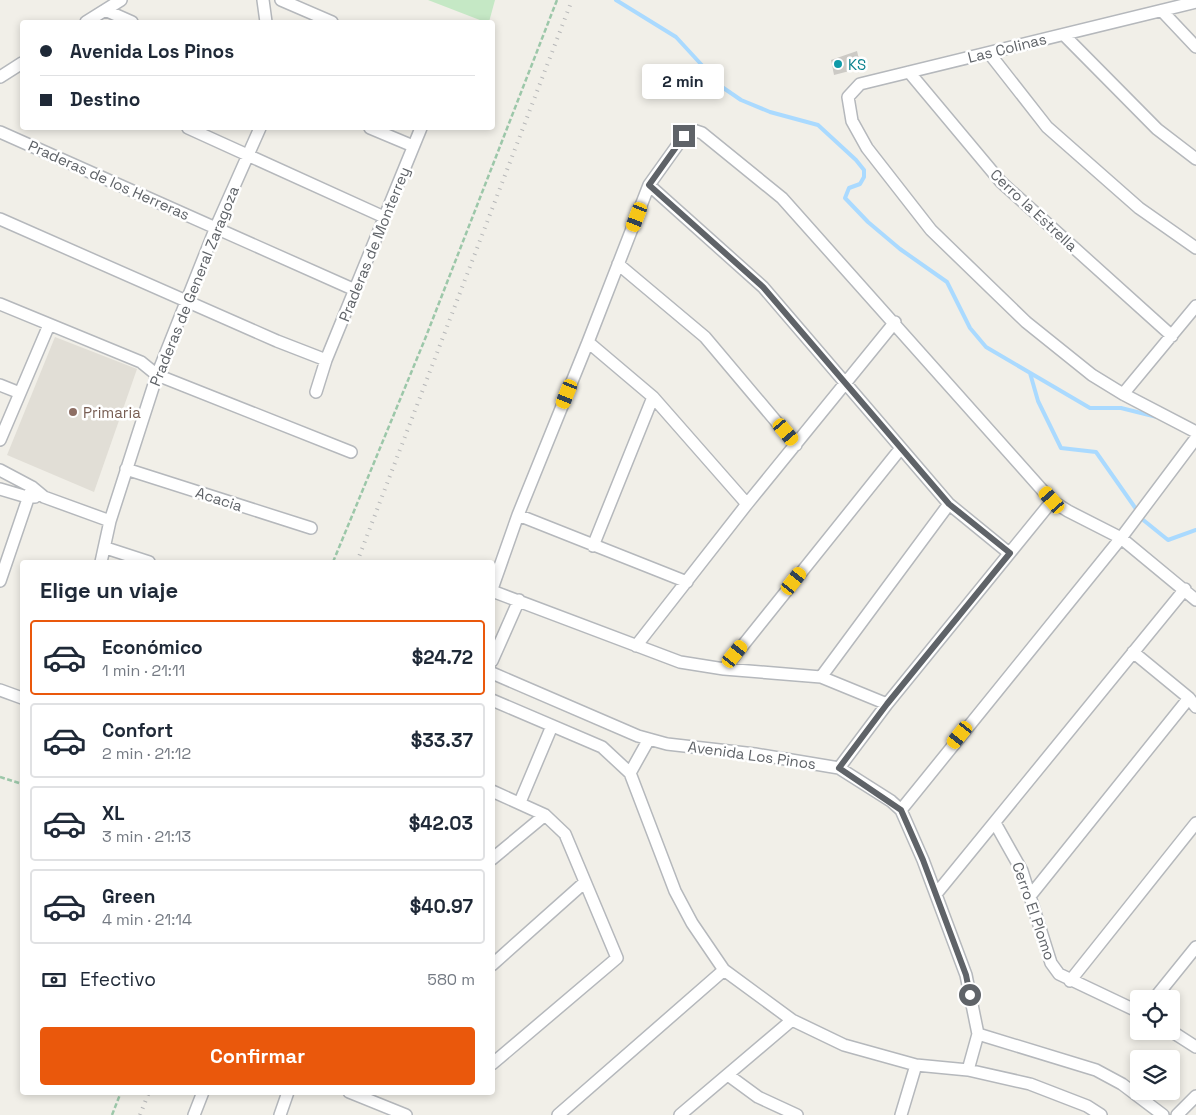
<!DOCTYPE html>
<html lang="es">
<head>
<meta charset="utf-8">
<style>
  body { margin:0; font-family:"Space Grotesk",sans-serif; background:#f6f6f7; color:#1f2937; height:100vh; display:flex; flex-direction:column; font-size:19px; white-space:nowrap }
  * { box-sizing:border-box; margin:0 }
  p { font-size:16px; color:#747a83 }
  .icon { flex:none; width:28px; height:28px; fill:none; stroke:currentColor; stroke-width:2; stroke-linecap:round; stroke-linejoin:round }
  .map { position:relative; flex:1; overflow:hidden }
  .side { position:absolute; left:20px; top:560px; width:475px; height:535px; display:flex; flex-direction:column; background:#fff; border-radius:5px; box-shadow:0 2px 8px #0003 }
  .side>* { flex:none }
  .guide { position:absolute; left:20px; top:20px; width:475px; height:110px; border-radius:5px; box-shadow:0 2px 8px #0003; display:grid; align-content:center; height:110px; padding:0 20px; background:#fff }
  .buttons { position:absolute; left:1130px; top:990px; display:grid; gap:10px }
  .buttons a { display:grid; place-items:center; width:50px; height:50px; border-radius:5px; background:#fff; box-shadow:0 2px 8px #0003; font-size:25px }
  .end { position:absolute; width:22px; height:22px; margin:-11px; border:6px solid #5f6368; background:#fff; box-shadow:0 0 0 2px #fff }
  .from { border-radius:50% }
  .bubble { position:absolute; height:35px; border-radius:5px; background:#fff; box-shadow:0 2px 8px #0003; font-size:16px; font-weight:800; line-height:35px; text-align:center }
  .car { position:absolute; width:15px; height:30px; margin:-15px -8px; border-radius:6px; box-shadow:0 0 4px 1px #0007; background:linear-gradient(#f5c518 24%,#345 0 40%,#f5c518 0 76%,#345 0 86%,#f5c518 0) }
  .guide b { display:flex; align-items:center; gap:18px; height:48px; font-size:19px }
  .guide b+b { border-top:1px solid #e0e1e3 }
  .guide i { width:12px; height:12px; background:#1f2937 }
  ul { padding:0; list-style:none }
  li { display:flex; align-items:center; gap:15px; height:75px; margin:0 10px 8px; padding:0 10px; border:2px solid #e0e1e3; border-radius:5px }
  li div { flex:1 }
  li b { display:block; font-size:19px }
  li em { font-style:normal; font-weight:800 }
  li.on { border-color:#ea580c }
  li>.icon { width:45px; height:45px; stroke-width:1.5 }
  h2 { padding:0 20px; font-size:22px; line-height:60px }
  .pay { display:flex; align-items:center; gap:12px; height:55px; padding:0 20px; font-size:19px }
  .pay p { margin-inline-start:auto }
  .button { display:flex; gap:10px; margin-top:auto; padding:10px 20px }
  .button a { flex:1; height:58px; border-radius:5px; background:#ea580c; color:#fff; font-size:20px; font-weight:800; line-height:58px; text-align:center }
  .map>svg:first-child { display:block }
  .education { fill:#e1ded6 }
  .green { fill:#c5e8c5 }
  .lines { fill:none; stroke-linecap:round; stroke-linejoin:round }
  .stream { stroke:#aadaff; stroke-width:4 }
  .building { fill:#cccac5 }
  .street-casing { stroke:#b5b8bc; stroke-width:14 }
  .path { stroke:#9cc7a9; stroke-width:2.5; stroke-dasharray:5 2.5; stroke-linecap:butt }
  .street { stroke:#fff; stroke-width:11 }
  .rail { stroke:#b6b7b8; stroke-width:4; stroke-dasharray:1 6; stroke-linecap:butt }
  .route { stroke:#5f6368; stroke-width:6 }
  .culture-dot { fill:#0f9aa8; stroke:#fff; stroke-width:2 }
  .education-dot { fill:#8d6e63; stroke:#fff; stroke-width:2 }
  .labels { text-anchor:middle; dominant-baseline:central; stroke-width:5; stroke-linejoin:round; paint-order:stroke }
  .street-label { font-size:15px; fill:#5f6368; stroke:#fff }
  .culture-label { font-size:15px; fill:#0d838f; stroke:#fff; text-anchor:start }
  .education-label { font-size:15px; fill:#785e54; stroke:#fff; text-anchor:start }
</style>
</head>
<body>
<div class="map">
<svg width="1196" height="1115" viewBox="0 0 1196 1115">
  <rect width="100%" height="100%" fill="#f1efe8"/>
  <path class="education" d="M55 337 137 369 94 492 7 455Z"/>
  <path class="green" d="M428 0H495L489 22H485Z"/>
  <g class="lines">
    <path class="stream" d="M616 0 676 37 722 87 741 100 770 112 818 125 856 160 864 170V177L860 184 849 188 845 198 868 222 900 249 947 282 970 328 986 347 1090 408H1121L1157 417
      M1030 373 1038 401 1061 448 1096 452 1136 509
      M1142 519 1168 540 1196 530"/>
  </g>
  <path class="building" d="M857 51 861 68 834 75 831 60Z"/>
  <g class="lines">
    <g class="street-casing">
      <path id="street" d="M263 0 266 22
        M281 0 332 22
        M1196 2 860 84 848 97 852 121 867 148 931 230 1026 322 1092 375 1123 394 1196 432
        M105 10 132 22
        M1162 11 1196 47
        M86 22 121 0
        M1064 35 1157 129 1196 159
        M989 53 1047 127 1139 208 1196 248
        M909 72 1001 182 1172 336
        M0 77 22 63
        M188 128 384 217
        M370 128 413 146
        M0 132 355 290
        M649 185 763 287 949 504 1009 553
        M0 219 277 341 326 360
        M618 264 705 337 796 445
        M0 304 141 362 157 375 351 452
        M588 342 653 397 747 504
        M0 385 20 393
        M316 392 326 360 421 128
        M1123 394 1196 306
        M0 440 49 325
        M126 469 311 528
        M0 470 32 487 44 497 110 521
        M0 489 27 497H35
        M518 515 687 582
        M593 546 653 397
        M106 548 149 562
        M101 562 110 521 157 375 216 227 260 128
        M0 581 32 487
        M492 589 518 515 588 342 649 185 684 136 693 130 702 133 782 198 1052 501 1068 511 1121 538 1196 600
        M492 591 680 662 724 669 821 677 887 704
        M636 646 747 504 895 322
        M1133 652 1189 698 1196 707
        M492 661 519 600
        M724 669 901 448
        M492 673 638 736 667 744 755 754 839 768 891 801 901 810 923 860 966 975 978 1034 1096 1070 1122 1084 1163 1115
        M821 677 949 504
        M0 690 22 698
        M492 700 602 747 630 773 675 891 692 923 724 970 792 1020 844 1045 916 1065 968 1070 1030 1084 1087 1106 1101 1115
        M839 768 887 704 1052 501
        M630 773 649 739
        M492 791 545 815 565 834 617 958 492 1064
        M520 802 552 726
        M901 810 1121 538 1196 438
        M995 823 1022 871 1051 963 1059 974 1139 1012
        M492 859 545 815
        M936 894 1185 589
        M1030 896 1189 698
        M492 965 585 882
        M1070 981 1196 823
        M1154 999 1196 947
        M1171 1031 1196 1047
        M968 1070 978 1034
        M728 1075 758 1097 797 1115
        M349 1092 406 1115
        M194 1115 203 1092
        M280 1115 288 1092
        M558 1115 724 970
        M680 1115 792 1020
        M901 1115 916 1065
        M1177 1115 1196 1096"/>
    </g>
    <path class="path" d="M333 562 425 339 557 0
      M0 777 22 784
      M112 1115 121 1092"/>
    <use href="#street" class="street"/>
    <path class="rail" d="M357 562 572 0
      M140 1115 149 1092"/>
  </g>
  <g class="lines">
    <path class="route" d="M684 136 649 185 763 287 949 504 1010 553 887 704 839 768 901 810 923 860 966 975 970 995"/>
  </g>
  <circle class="culture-dot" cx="838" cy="64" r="5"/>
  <circle class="education-dot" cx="73" cy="412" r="5"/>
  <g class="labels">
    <g class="street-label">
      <text transform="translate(1007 48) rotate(-14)">Las Colinas</text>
      <text transform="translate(109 180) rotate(24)">Praderas de los Herreras</text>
      <text transform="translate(1034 210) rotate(43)">Cerro la Estrella</text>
      <text transform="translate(374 244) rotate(-68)">Praderas de Monterrey</text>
      <text transform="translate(194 286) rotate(-68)">Praderas de General Zaragoza</text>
      <text transform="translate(219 499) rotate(18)">Acacia</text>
      <text transform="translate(752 755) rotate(8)">Avenida Los Pinos</text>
      <text transform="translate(1034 911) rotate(71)">Cerro El Plomo</text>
    </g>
    <g class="culture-label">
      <text x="848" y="64">KS</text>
    </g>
    <g class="education-label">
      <text x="83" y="412">Primaria</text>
    </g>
  </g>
</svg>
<div class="buttons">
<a><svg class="icon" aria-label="locate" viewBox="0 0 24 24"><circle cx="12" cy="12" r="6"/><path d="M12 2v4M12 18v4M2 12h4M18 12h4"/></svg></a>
<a><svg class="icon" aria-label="layers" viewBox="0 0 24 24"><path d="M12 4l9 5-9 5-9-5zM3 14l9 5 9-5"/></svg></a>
</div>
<i class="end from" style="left:970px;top:995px"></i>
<i class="end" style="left:684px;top:136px"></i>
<div class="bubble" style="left:642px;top:64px;width:82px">2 min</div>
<i class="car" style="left:637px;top:217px;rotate:201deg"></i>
<i class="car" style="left:567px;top:394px;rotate:202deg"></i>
<i class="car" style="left:786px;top:432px;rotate:140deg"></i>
<i class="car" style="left:1052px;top:500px;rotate:319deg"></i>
<i class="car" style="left:794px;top:581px;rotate:38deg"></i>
<i class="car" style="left:735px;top:654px;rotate:39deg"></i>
<i class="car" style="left:960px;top:735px;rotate:219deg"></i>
<div class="guide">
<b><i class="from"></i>Avenida Los Pinos</b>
<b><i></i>Destino</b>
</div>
<section class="side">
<h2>Elige un viaje</h2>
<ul>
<li class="on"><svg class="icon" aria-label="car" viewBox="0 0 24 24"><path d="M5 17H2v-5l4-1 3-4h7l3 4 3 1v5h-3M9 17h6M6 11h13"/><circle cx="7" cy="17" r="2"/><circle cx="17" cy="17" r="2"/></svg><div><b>Económico</b><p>1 min · 21:11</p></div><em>$24.72</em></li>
<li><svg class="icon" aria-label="car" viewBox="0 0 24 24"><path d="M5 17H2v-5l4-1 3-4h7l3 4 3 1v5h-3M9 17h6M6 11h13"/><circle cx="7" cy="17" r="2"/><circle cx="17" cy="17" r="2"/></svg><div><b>Confort</b><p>2 min · 21:12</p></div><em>$33.37</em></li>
<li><svg class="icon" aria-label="car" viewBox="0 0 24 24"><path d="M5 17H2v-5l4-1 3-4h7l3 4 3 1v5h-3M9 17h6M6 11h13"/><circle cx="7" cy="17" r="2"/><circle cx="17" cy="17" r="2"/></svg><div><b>XL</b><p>3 min · 21:13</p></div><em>$42.03</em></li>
<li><svg class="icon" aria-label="car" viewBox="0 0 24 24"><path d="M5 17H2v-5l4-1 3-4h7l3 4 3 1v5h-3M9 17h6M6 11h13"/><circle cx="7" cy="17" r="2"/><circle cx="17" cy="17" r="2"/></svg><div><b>Green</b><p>4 min · 21:14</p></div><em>$40.97</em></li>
</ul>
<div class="pay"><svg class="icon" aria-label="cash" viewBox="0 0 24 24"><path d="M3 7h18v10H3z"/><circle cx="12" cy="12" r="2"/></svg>Efectivo<p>580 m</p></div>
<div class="button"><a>Confirmar</a></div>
</section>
</div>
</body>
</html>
